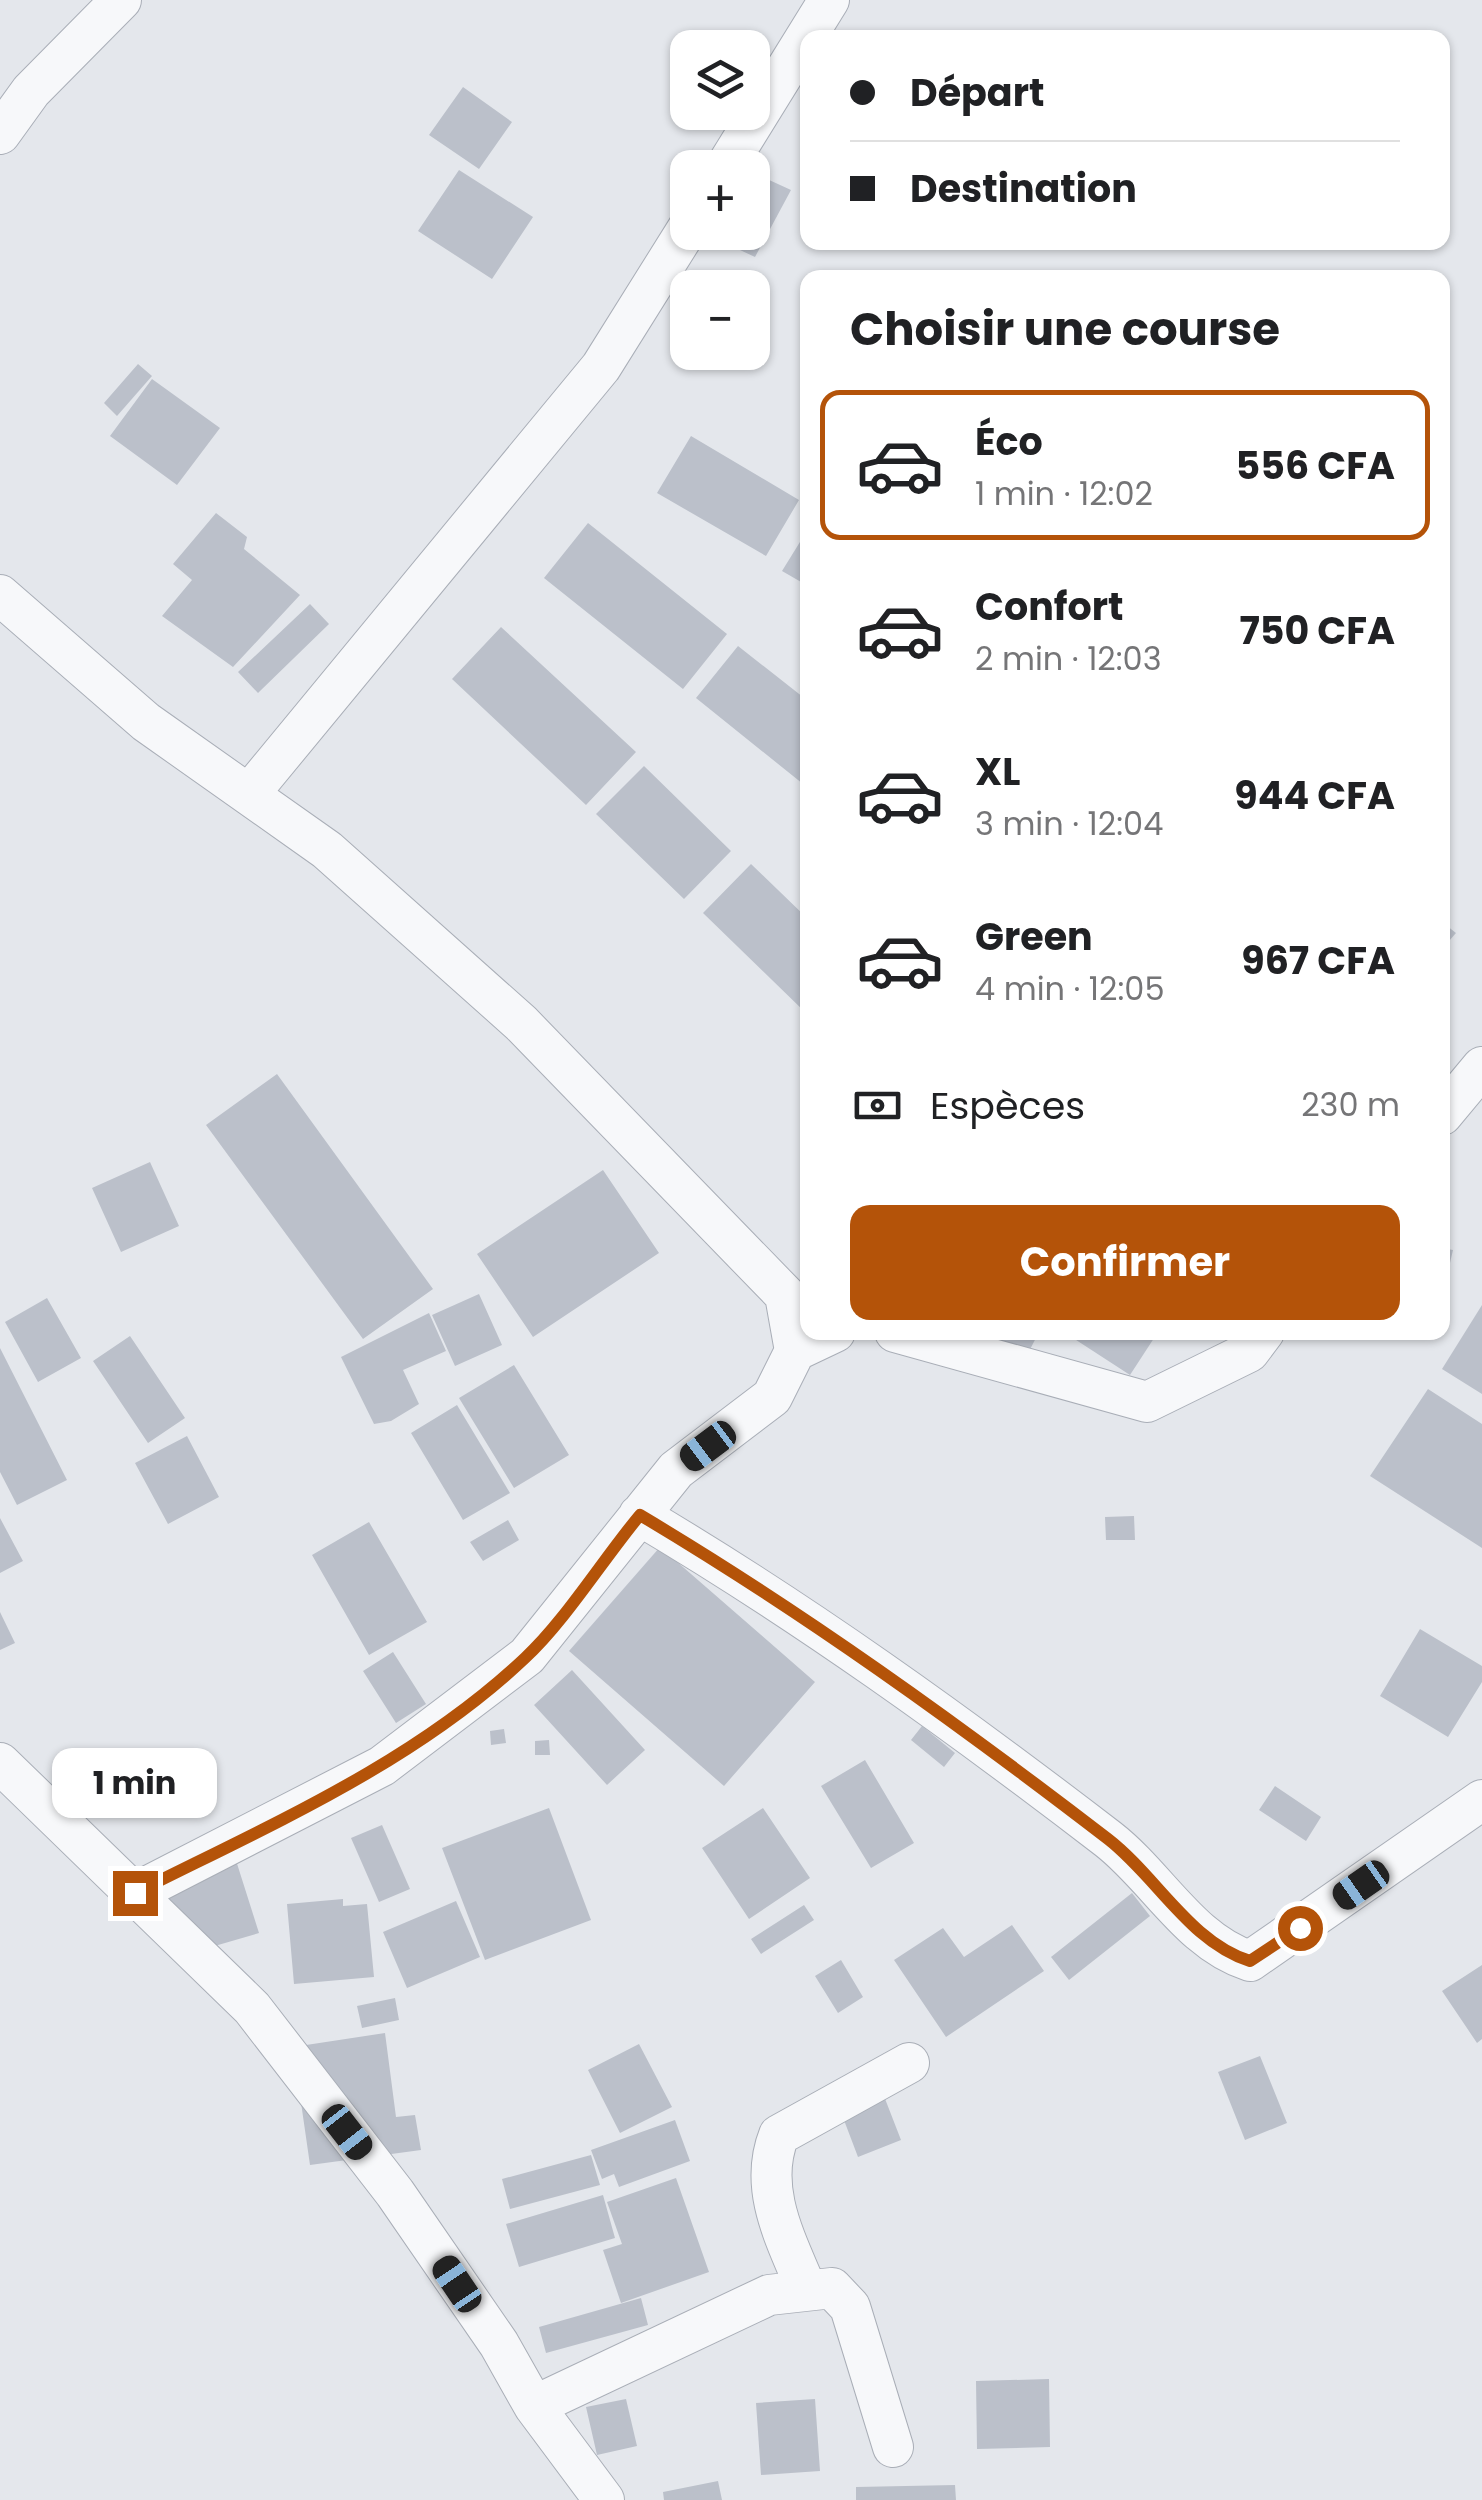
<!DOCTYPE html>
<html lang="fr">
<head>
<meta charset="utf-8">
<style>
  body { margin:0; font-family:Poppins,sans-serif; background:#f2f2f2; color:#202124; height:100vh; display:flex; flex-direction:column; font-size:38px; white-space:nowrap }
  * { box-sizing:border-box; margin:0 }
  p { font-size:32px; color:#757577 }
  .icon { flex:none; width:55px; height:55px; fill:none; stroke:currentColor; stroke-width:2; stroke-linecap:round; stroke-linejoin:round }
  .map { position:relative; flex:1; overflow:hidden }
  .side { position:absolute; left:800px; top:270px; width:650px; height:1070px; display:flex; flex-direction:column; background:#fff; border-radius:20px; box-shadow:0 2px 8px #0004 }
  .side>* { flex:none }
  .hud { position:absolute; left:800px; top:30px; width:650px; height:220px; border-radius:20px; box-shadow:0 2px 8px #0004; display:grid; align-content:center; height:220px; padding:0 50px; background:#fff }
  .fabs { position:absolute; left:670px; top:30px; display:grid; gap:20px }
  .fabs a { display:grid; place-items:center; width:100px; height:100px; border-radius:20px; background:#fff; box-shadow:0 2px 8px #0004; font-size:50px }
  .end { position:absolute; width:45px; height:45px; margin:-22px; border:12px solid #b45309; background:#fff; box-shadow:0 0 0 5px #fff }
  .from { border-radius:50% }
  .bubble { position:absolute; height:70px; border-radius:20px; background:#fff; box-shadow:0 2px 8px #0004; font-size:32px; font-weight:700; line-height:70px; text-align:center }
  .car { position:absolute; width:30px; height:60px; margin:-30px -15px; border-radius:12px; box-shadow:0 0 8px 2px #0007; background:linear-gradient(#222 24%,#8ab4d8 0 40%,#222 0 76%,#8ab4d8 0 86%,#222 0) }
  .hud b { display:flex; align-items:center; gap:35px; height:95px; font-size:38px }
  .hud b+b { border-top:2px solid #e0e0e0 }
  .hud i { width:25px; height:25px; background:#202124 }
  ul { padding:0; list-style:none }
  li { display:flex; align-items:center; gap:30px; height:150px; margin:0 20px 15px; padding:0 30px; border:5px solid transparent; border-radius:20px }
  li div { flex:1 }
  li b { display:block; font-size:38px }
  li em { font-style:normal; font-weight:700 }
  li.active { border-color:#b45309 }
  li>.icon { width:90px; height:90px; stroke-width:1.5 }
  h2 { padding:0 50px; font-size:45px; line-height:120px }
  .pay { display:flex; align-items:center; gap:25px; height:110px; padding:0 50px; font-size:38px }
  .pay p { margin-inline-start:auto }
  .button { display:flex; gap:20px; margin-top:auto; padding:20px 50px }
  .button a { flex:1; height:115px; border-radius:20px; background:#b45309; color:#fff; font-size:40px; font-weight:700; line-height:115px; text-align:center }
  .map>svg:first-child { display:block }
  .building { fill:#bbc0ca }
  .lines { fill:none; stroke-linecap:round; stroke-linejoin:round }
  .minor-casing { stroke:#a9aeb7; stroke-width:42 }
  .minor { stroke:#f7f8fa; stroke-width:40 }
  .route { stroke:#b45309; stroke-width:12 }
</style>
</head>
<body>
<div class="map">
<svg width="1482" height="2500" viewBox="0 0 1482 2500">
  <rect width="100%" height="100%" fill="#e4e7ec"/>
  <path class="building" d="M463 87 512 122 479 169 429 135Z
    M459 170 533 217 492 279 418 231Z
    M767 179 791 190 755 257 725 243 732 232H752V201Z
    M138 364 152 376 117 416 104 403Z
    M152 379 220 428 177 485 110 436Z
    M691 436 799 500 766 556 657 493Z
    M216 513 247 537 244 549 300 595 233 667 162 616 192 580 173 564Z
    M588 523 727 634 683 689 544 578Z
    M808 529V586L782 571Z
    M310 604 329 624 258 693 238 672Z
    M501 627 636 752 586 805 452 679Z
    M738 646 808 701V788L696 698Z
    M644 766 731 851 684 899 596 814Z
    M751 864 808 919V1015L703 913Z
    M1442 922 1456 933 1442 949Z
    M277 1074 433 1289 363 1339 206 1125Z
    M150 1162 179 1226 121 1252 92 1188Z
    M603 1170 659 1253 533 1337 477 1254Z
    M1442 1248 1453 1250 1444 1289H1442Z
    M479 1294 502 1345 455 1366 432 1315Z
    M47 1298 81 1358 38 1382 5 1322Z
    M1482 1305V1394L1442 1369Z
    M429 1313 446 1351 403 1370 419 1404 391 1421 374 1424 341 1357Z
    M965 1332H1039L1023 1363Z
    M1077 1332H1158L1130 1375 1073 1338Z
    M130 1336 185 1418 148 1443 93 1361Z
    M0 1348 67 1480 17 1505 0 1472Z
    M514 1365 569 1455 514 1488 459 1398Z
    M1428 1389 1482 1424V1548L1370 1476Z
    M457 1405 510 1493 463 1520 411 1433Z
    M187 1436 219 1497 168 1524 135 1463Z
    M1134 1516 1135 1540H1106L1105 1517Z
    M0 1518 23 1561 0 1573Z
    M508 1520 519 1540 483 1561 470 1542Z
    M369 1522 427 1622 369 1655 312 1555Z
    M660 1547 815 1682 724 1786 569 1651Z
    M0 1612 15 1643 0 1650Z
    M1420 1629 1482 1666V1682L1448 1737 1380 1696Z
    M393 1652 426 1704 396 1723 363 1671Z
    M572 1670 645 1750 607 1785 534 1705Z
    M922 1726 955 1753 944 1767 911 1740Z
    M504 1729 506 1743 491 1745 490 1731Z
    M549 1740 550 1755H535V1741Z
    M865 1760 914 1843 871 1868 821 1786Z
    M1275 1786 1321 1817 1306 1841 1259 1810Z
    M549 1808 591 1920 485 1960 442 1848Z
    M763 1808 810 1878 749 1919 702 1848Z
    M382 1825 410 1889 379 1902 351 1838Z
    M233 1851 259 1933 194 1952 172 1917 159 1873Z
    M1132 1893 1150 1916 1069 1980 1051 1957Z
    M343 1899V1906L367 1904 374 1977 294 1984 287 1904Z
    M456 1901 480 1957 407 1988 383 1932Z
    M804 1905 814 1920 761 1954 751 1939Z
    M1012 1925 1044 1971 946 2037 894 1960 943 1928 964 1957Z
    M841 1960 863 1997 838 2013 815 1976Z
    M1482 1965V2039L1477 2043 1442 1991Z
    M395 1998 399 2020 362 2028 357 2006Z
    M385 2033 396 2117 415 2115 421 2150 310 2165 293 2047Z
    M639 2044 672 2107 620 2133 588 2070Z
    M1260 2056 1287 2123 1245 2140 1218 2072Z
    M882 2091 901 2140 858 2157 839 2107Z
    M675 2120 690 2161 619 2187 614 2174 602 2179 591 2150Z
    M591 2155 600 2185 510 2209 502 2179Z
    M676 2178 709 2272 621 2303 603 2250 622 2244 607 2202Z
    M603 2195 615 2238 519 2267 506 2224Z
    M641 2298 648 2325 546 2353 539 2327Z
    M1049 2379 1050 2447 977 2449 976 2381Z
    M626 2399 637 2446 597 2455 586 2407Z
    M815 2399 820 2471 761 2475 756 2403Z
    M718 2481 722 2500H664L663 2492Z
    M955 2485 956 2500H856V2487Z"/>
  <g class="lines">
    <g class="minor-casing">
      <path id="minor" d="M0 134 31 91 121 0
        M725 168 829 0
        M0 595 146 722 327 850 521 1023 785 1295 795 1351 772 1397 676 1470 527 1656 382 1766 135 1893
        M249 794 601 367 688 228
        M1442 1115 1482 1067
        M895 1332 1147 1402 1249 1352 1264 1332
        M795 1351 835 1332
        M639 1515C803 1612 957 1723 1108 1839 1157 1877 1190 1942 1250 1961L1482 1800
        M0 1763 252 2008 395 2193 499 2344 534 2406 604 2500
        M806 2288C785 2238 758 2188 779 2135L909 2063
        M534 2406 769 2295 832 2288 850 2307 893 2447"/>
    </g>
    <use href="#minor" class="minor"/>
  </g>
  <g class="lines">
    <path class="route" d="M135 1893C270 1825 414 1763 525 1658 565 1621 604 1558 640 1515 803 1612 957 1723 1108 1839 1157 1877 1190 1942 1250 1961L1300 1928"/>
  </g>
</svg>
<div class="fabs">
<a><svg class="icon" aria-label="layers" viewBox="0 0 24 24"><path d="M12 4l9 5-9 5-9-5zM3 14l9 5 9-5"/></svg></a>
<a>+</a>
<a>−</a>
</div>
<i class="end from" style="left:1300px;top:1928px"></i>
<i class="end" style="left:135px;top:1893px"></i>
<div class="bubble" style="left:52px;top:1748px;width:165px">1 min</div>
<i class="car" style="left:708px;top:1446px;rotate:233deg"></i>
<i class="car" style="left:1361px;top:1885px;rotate:235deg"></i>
<i class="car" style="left:347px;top:2132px;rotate:142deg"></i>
<i class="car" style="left:457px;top:2284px;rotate:326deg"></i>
<div class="hud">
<b><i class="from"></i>Départ</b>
<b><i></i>Destination</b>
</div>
<section class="side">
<h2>Choisir une course</h2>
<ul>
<li class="active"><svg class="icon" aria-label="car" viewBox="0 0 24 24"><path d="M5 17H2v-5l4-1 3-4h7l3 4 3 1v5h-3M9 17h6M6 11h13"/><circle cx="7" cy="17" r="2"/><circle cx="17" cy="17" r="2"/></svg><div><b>Éco</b><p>1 min · 12:02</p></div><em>556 CFA</em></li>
<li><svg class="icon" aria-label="car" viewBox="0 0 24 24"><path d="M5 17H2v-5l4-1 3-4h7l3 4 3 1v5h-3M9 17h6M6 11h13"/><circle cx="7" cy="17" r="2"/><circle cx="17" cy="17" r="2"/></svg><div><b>Confort</b><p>2 min · 12:03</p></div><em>750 CFA</em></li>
<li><svg class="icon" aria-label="car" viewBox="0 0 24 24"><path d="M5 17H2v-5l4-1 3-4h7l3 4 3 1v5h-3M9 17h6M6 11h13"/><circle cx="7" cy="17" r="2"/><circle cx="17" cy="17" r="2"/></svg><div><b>XL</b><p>3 min · 12:04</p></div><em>944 CFA</em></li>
<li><svg class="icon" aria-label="car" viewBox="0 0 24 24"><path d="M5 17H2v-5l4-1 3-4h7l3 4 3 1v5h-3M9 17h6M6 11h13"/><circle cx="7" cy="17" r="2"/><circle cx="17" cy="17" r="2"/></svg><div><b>Green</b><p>4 min · 12:05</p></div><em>967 CFA</em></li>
</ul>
<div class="pay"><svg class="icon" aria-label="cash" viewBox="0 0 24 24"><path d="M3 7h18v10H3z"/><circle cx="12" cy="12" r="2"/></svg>Espèces<p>230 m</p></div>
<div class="button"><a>Confirmer</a></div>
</section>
</div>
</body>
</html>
